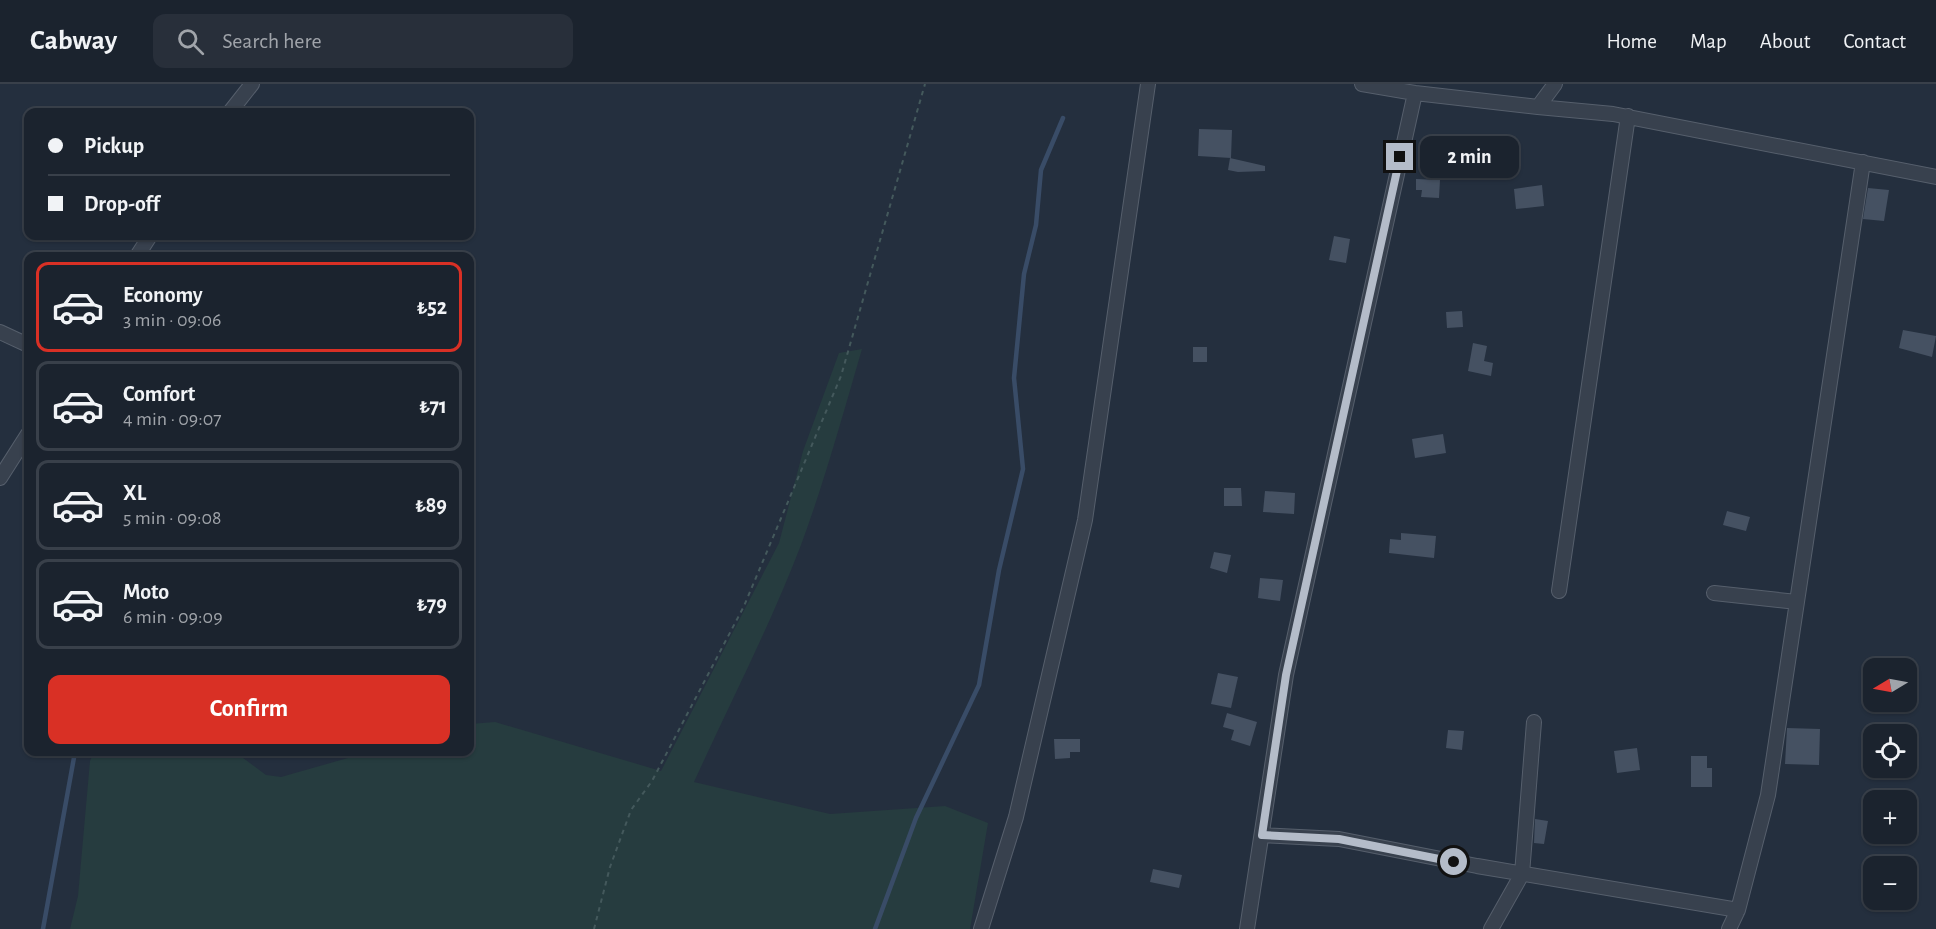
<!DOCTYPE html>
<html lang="en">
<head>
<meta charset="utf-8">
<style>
  body { margin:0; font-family:"Alegreya Sans",sans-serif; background:#282f3a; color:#f1f3f6; height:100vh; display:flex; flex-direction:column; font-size:22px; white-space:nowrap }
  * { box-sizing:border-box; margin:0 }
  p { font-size:20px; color:#a0a4aa }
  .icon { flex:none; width:33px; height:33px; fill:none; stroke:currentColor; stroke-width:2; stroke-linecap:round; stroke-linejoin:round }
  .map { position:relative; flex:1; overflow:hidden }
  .side { position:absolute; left:24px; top:168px; width:450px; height:504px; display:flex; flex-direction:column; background:#1b232e; border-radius:12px; box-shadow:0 2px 4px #0004,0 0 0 2px #39404a }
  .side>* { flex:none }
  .guide { position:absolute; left:24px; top:24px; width:450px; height:132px; border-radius:12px; box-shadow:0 2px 4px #0004,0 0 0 2px #39404a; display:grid; align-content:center; height:132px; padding:0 24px; background:#1b232e }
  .needle { width:39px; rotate:260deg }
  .buttons { position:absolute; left:1863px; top:574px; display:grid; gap:12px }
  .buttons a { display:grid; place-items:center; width:54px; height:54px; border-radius:12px; background:#1b232e; box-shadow:0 2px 4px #0004,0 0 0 2px #39404a; font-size:30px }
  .end { position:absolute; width:27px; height:27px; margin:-14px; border:8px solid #b4bcc9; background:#111; box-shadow:0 0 0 3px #111 }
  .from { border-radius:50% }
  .bubble { position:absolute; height:42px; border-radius:12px; background:#1b232e; box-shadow:0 2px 4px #0004,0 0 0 2px #39404a; font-size:20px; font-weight:600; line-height:42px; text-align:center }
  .guide b { display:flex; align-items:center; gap:21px; height:57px; font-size:22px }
  .guide b+b { border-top:2px solid #39404a }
  .guide i { width:15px; height:15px; background:#f1f3f6 }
  ul { padding:10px 0 0; list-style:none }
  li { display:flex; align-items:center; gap:18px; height:90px; margin:0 12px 9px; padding:0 12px; border:3px solid #39404a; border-radius:12px }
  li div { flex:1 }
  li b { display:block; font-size:22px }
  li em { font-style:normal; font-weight:600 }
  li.active { border-color:#d93025 }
  li>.icon { width:54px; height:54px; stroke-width:1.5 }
  .primary-button { display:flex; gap:12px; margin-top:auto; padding:12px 24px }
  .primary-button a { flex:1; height:69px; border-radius:12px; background:#d93025; color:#fff; font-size:24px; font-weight:600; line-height:69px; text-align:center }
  header { display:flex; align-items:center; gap:36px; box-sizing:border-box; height:84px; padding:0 30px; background:#1b232e; border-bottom:2px solid #39404a }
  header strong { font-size:28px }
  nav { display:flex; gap:33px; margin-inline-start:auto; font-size:21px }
  .search { width:420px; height:54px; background:#282f3a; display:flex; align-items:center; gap:15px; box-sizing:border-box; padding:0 21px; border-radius:12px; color:#a0a4aa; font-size:22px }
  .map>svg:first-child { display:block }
  .green { fill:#263c3f }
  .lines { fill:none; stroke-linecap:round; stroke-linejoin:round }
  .stream { stroke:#394c67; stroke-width:4.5 }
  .building { fill:#455162 }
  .minor-casing { stroke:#565f6c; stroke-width:16 }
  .path { stroke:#44595c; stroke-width:2; stroke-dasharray:4.5 4.5; stroke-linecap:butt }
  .minor { stroke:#38414e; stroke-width:14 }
  .route { stroke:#b4bcc9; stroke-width:8 }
</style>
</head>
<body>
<header>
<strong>Cabway</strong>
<div class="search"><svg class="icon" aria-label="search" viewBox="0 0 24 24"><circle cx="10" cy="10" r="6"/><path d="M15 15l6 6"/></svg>Search here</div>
<nav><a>Home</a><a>Map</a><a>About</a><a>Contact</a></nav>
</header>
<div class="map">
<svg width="1936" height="845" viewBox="0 0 1936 845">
  <rect width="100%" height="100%" fill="#242f3e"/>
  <path class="green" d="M862 265C843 330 825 396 801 461 770 542 730 619 694 698L830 730 945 722 988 739 970 845H70L78 812 90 677 94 668H235L266 691 281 693 369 668H470V640L495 638 661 687 779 459 803 367 839 269Z"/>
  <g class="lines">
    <path class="stream" d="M43 845 75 668
      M875 845 916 734 979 601 999 486 1023 385 1014 294 1024 190 1036 141 1041 86 1063 34"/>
  </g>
  <path class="building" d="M1199 45 1232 46 1231 74 1198 72Z
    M1230 74 1265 82V87L1238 88 1228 86Z
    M1416 95 1440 96 1439 114 1421 113 1422 106H1416Z
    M1542 101 1544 122 1516 125 1514 105Z
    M1868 104 1889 106 1884 137 1863 135Z
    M1334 152 1350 155 1346 179 1329 176Z
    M1462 227 1463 243 1447 244 1446 228Z
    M1903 246 1936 252 1932 273 1899 264Z
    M1473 259 1487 262 1484 277 1493 279 1491 292 1468 287Z
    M1193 263H1207V278H1193Z
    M1443 350 1446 369 1415 374 1412 355Z
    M1224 404H1241L1242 422H1224Z
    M1265 407 1295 409 1294 430 1263 428Z
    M1727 427 1750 433 1746 447 1723 441Z
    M1401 449 1436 452 1434 474 1389 469 1390 455 1401 456Z
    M1214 468 1231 471 1227 489 1210 484Z
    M1260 494 1283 496 1280 517 1258 514Z
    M1218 589 1238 593 1231 624 1211 620Z
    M1227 629 1257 638 1250 662 1231 656 1234 646 1223 643Z
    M1787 644 1820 645 1819 681 1785 680Z
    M1448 646 1464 647 1462 666 1446 664Z
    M1054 655H1080V668H1070V674L1055 675Z
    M1637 664 1640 686 1617 689 1614 667Z
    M1691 672H1707V684H1712V703H1691Z
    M1885 704 1904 706 1903 717H1884Z
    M1535 735 1548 737 1544 760 1534 759Z
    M1153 785 1182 791 1179 804 1150 798Z"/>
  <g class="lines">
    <g class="minor-casing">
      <path id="minor" d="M1362 0 1415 9 1538 23 1613 30 1936 93
        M1538 23 1555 0
        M230 28 252 0
        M137 172 150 152
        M0 248 28 261
        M0 394 28 350
        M1559 507 1628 32
        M1714 509 1797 518
        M1262 751 1339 755 1477 782 1738 826
        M981 845 1016 733 1085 436 1148 0
        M1247 845 1286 591 1415 9
        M1491 845 1522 790 1534 638
        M1729 845 1738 826 1768 711 1863 78"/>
    </g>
    <path class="path" d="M594 845 610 783 631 726 652 697 744 522 841 292 925 0"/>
    <use href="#minor" class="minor"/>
  </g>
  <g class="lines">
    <path class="route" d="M1400 73 1286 591 1262 751 1339 755 1454 778"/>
  </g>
</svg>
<div class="buttons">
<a><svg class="needle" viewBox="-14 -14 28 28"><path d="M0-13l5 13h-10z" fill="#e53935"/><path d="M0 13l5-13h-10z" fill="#a0a4aa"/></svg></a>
<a><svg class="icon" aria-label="locate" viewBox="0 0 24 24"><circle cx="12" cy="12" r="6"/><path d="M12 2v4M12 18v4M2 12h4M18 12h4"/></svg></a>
<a>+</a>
<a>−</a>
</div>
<i class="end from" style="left:1454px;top:778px"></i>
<i class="end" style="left:1400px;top:73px"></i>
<div class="bubble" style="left:1420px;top:52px;width:99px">2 min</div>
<div class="guide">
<b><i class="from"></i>Pickup</b>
<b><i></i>Drop-off</b>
</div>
<section class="side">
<ul>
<li class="active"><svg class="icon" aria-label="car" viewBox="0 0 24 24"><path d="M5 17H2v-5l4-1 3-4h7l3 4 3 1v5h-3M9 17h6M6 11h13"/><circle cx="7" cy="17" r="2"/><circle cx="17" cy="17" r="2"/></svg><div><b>Economy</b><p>3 min · 09:06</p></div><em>₺52</em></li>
<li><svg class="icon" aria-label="car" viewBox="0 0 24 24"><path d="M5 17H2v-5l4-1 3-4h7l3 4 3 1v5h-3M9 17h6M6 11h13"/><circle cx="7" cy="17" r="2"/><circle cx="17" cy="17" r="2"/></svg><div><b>Comfort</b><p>4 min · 09:07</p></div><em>₺71</em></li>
<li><svg class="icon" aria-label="car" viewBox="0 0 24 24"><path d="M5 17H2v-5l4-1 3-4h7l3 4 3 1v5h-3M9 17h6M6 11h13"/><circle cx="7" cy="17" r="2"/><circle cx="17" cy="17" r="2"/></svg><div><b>XL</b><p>5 min · 09:08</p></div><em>₺89</em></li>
<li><svg class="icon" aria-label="car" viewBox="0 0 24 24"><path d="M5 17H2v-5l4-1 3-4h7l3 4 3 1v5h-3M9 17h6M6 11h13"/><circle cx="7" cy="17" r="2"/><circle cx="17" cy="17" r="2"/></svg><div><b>Moto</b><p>6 min · 09:09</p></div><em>₺79</em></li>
</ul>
<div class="primary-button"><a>Confirm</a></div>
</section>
</div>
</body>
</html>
